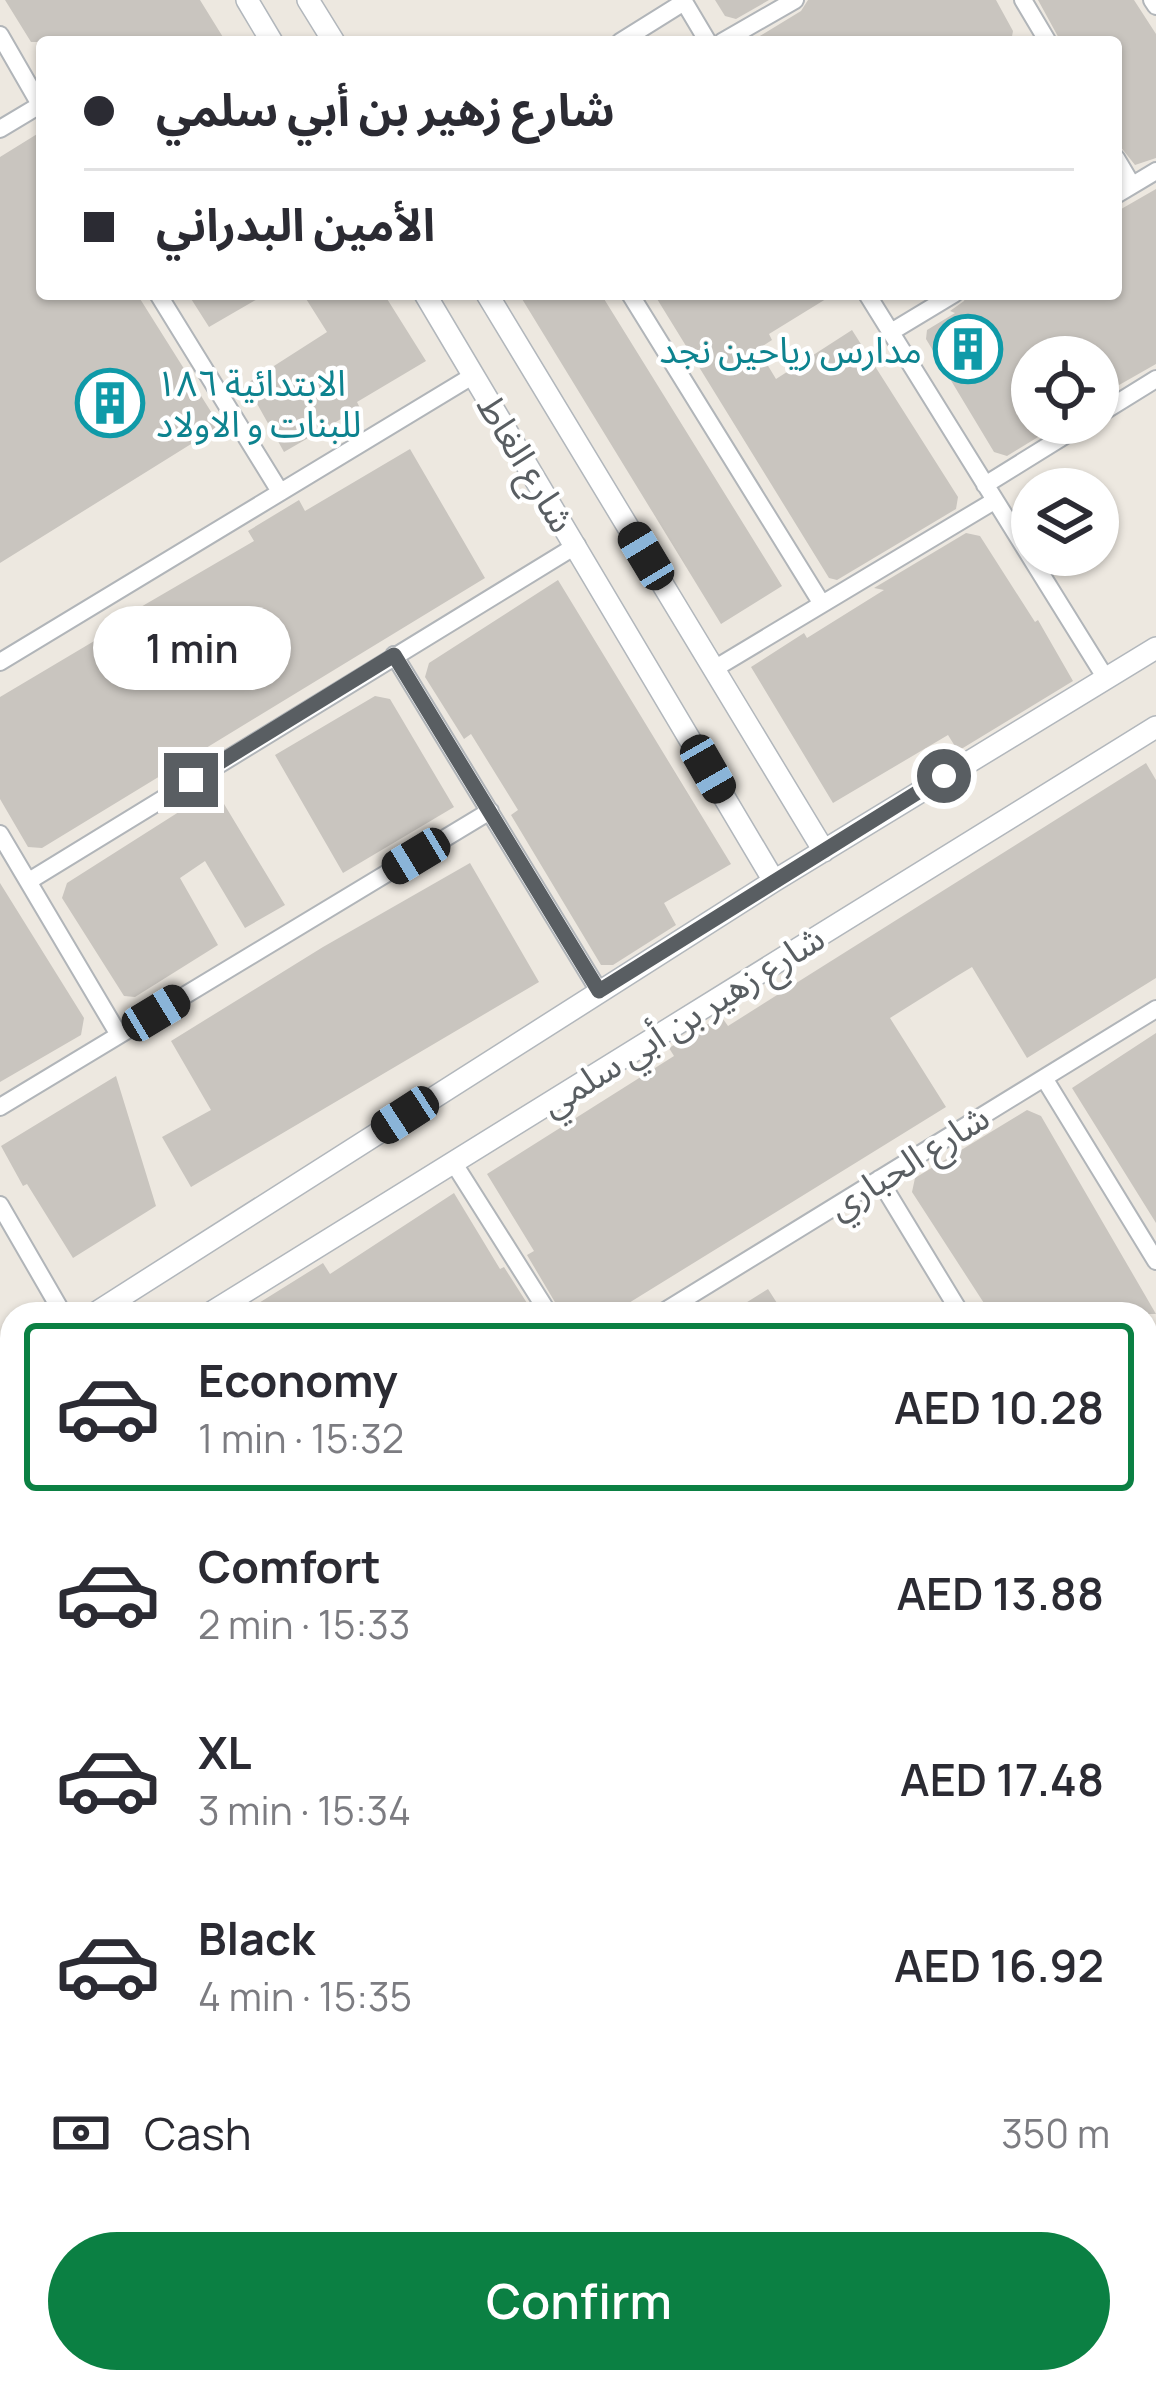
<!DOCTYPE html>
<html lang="en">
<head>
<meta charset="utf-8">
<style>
  body { margin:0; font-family:Manrope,"Noto Sans Arabic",sans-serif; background:#f2f2f3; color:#2b2b33; height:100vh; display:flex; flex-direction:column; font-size:45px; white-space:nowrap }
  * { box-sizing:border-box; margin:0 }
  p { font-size:39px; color:#7c7c81 }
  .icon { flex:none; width:66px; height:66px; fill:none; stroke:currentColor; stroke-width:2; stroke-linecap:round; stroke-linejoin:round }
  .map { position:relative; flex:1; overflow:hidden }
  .details { position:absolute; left:0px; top:1302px; width:1158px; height:1092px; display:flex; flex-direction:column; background:#fff; border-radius:36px 36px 0 0; box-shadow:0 3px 9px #0004 }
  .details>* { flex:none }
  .top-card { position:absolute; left:36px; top:36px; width:1086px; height:264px; border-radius:12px; box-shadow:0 3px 9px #0004; display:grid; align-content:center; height:264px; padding:0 48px; background:#fff }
  .buttons { position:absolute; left:1011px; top:336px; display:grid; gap:24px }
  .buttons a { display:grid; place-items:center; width:108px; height:108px; border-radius:50%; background:#fff; box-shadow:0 3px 9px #0004; font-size:60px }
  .end { position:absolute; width:54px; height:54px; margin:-27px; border:15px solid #595e62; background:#fff; box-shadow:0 0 0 6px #fff }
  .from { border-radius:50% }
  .bubble { position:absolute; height:84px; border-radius:42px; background:#fff; box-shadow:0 3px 9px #0004; font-size:39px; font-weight:600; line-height:84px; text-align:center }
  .car { position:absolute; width:36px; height:72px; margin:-36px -18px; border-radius:15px; box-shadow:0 0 9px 3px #0007; background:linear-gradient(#222 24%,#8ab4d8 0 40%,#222 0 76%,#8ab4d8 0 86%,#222 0) }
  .top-card b { display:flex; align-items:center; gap:42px; height:114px; font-size:45px }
  .top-card b+b { border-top:3px solid #e1e1e2 }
  .top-card i { width:30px; height:30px; background:#2b2b33 }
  ul { padding:21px 0 0; list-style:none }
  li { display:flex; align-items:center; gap:36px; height:168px; margin:0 24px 18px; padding:0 24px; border:6px solid transparent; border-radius:12px }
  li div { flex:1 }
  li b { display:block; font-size:45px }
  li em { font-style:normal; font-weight:600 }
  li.active { border-color:#0b8043 }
  li>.icon { width:108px; height:108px; stroke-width:1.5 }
  .pay { display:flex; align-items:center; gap:30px; height:132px; padding:0 48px; font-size:45px }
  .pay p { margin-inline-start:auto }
  .button { display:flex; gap:24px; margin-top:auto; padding:24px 48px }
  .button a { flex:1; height:138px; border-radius:72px; background:#0b8043; color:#fff; font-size:48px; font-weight:600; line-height:138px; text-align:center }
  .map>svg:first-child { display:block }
  .building { fill:#c9c5bf }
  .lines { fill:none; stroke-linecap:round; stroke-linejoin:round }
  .lane-casing { stroke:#b1b5b9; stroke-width:10 }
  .street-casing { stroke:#b1b5b9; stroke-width:20 }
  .secondary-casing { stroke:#b2b7bc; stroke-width:24 }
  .highway-casing { stroke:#ed7b00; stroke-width:33 }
  .lane { stroke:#fff; stroke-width:8 }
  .street { stroke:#fff; stroke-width:16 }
  .secondary { stroke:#fff; stroke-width:21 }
  .highway { stroke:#ffcb85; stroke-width:30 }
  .route { stroke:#595e62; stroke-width:15 }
  .labels { text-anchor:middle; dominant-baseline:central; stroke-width:9; stroke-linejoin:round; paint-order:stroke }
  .culture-label { font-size:36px; fill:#0d838f; stroke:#fff; text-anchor:end }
  .street-label { font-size:36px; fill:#595e62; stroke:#fff }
</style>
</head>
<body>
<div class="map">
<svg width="1156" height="2394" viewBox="0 0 1156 2394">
  <rect width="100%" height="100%" fill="#ede8e0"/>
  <path class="building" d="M5 0H200L226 42H31Z
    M715 0H769L736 19 725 16Z
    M808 0H996L1013 31 1011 42H750L801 11Z
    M1038 0H1134L1156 34V158L1135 165 1116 141V42H1061Z
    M42 131V294H137L220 426 0 563V157Z
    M1156 189V364L1098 397V357H1032V423H1061L1007 456 994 452 926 339 927 330 955 313 950 311 964 301 967 294H1116V212Z
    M188 294H266L209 327Z
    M303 294H384L426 361 357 402 360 408 284 452 246 384 327 332Z
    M519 294H601L782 586 721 624Z
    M654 294H834L769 334 772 340 758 349 776 379 852 330 958 497 956 509 837 580 829 578Z
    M410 449 485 578 42 848 28 847 0 799V697L106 634 103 629 254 541 248 531 299 500 305 511Z
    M966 533 980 536 1035 622 1038 620 1073 681 958 751 948 735 833 803 751 667 804 633 807 638 884 590 874 588Z
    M558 580 731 864 664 903 676 925 613 965H601L511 815 518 810 471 734 464 739 425 677 429 663Z
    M375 696 390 699 454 807 343 873 275 755Z
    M1146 763 1156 780V978L1027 1058 972 967 957 976 890 1018 946 1107 611 1314H562L527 1255 534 1251 487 1174 674 1056 669 1048 721 1016 728 1026Z
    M215 789 285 905 245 928 205 861 180 878 218 945 135 997 124 996 62 898 67 883Z
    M470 863 539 982 191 1187 162 1137 211 1110 171 1041 323 947Z
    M0 883 84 1018 81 1035 0 1082Z
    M1156 1033V1223L1072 1088Z
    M116 1076 156 1206 73 1258 27 1184 23 1186 1 1146Z
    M1027 1110 1041 1116 1156 1314H991L912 1192 915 1178Z
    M454 1193 500 1269 504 1267 534 1314H241L323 1263 330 1274Z
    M768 1289 784 1314H728Z"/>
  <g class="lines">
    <g class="lane-casing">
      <path id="lane" d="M142 2394V2382"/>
    </g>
    <g class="street-casing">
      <path id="street" d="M683 0 708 42
        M1023 0 1048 42
        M1152 0 1156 6
        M0 35 42 108
        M620 42 684 2
        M722 42 795 0
        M0 129 40 105
        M1116 158 1132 185
        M1116 195 1156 171
        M158 294 279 490
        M630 294 822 604
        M867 294 1105 677
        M891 332 954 294
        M1098 415 1156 379
        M985 485 1085 423
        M394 655 599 991
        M0 662 474 375
        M714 669 994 501
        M0 834 119 1035
        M29 881 577 545
        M1044 1078 1156 1261
        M0 1107 490 811
        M453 1162 549 1314
        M879 1179 961 1314
        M0 1205 63 1314
        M660 1314 1156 1009
        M1146 1621 1156 1638
        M1146 1706 1156 1700
        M0 2121 12 2114
        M1146 2241 1156 2257
        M735 2382 742 2394
        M925 2394 945 2382"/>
    </g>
    <g class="secondary-casing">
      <path id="secondary" d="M247 0 272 42
        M308 0 334 42
        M425 294 774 881
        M487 294 824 851
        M94 1314 774 881 1156 648
        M209 1314 1156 727
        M0 1374 12 1367
        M0 1443 12 1436
        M0 1613 12 1632
        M1146 1977 1156 1970
        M1146 2014 1156 2008
        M0 2068 12 2087
        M196 2382 204 2394
        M476 2382 484 2394
        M523 2394 540 2382"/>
    </g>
    <g class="highway-casing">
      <path id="highway" d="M0 1720 12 1745
        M0 1947 12 1967
        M272 2382 279 2394
        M388 2382 396 2394"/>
    </g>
    <use href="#lane" class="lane"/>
    <use href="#street" class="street"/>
    <use href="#secondary" class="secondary"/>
    <use href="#highway" class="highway"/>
  </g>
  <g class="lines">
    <path class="route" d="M191 780 394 655 599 991 944 776"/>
  </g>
  <defs>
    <g id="building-ring" transform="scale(3.45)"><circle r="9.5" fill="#fff" stroke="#0f9aa8" stroke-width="1.5"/><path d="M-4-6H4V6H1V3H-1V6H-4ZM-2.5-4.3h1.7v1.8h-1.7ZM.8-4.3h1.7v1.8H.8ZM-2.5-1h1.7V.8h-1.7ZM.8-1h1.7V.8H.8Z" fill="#0f9aa8"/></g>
  </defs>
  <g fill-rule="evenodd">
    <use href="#building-ring" x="968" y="349"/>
    <use href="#building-ring" x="110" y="403"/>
  </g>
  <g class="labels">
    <g class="culture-label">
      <text x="922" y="349">مدارس رياحين نجد</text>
      <text x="156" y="382" text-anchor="start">الابتدائية ١٨٦<tspan x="156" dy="41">للبنات و الاولاد</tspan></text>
    </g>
    <g class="street-label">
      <text transform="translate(527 463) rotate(59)">شارع الغاط</text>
      <text transform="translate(682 1020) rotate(-32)">شارع زهير بن أبي سلمي</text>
      <text transform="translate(908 1161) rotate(-32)">شارع الحباري</text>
    </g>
  </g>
</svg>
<div class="buttons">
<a><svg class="icon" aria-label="locate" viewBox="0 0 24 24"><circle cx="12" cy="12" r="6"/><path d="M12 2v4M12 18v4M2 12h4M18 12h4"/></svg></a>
<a><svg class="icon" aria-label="layers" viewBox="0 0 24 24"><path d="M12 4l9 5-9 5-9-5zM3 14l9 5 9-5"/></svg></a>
</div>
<i class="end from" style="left:944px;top:776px"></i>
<i class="end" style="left:191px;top:780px"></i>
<div class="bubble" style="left:93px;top:606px;width:198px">1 min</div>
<i class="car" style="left:646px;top:556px;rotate:329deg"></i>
<i class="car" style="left:708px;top:769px;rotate:150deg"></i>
<i class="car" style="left:416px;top:856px;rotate:239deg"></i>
<i class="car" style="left:156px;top:1013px;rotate:59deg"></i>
<i class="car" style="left:405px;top:1115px;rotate:237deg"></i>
<div class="top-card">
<b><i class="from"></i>شارع زهير بن أبي سلمي</b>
<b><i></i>الأمين البدراني</b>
</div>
<section class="details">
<ul>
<li class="active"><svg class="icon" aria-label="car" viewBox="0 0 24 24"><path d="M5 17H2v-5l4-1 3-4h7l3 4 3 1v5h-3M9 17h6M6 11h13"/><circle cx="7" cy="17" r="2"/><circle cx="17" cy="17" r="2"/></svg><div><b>Economy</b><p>1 min · 15:32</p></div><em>AED 10.28</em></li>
<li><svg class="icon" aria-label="car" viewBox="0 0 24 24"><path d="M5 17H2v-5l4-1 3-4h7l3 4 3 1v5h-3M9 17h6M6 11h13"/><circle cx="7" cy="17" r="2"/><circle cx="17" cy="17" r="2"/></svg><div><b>Comfort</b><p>2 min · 15:33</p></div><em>AED 13.88</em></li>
<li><svg class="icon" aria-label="car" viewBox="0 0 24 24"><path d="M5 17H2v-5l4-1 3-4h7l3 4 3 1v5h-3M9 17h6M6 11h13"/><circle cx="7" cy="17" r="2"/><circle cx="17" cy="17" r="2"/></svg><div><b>XL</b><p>3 min · 15:34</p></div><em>AED 17.48</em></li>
<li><svg class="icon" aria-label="car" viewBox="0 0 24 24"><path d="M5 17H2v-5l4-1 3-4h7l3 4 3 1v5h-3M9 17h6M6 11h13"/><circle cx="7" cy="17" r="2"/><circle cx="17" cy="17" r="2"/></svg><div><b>Black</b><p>4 min · 15:35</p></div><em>AED 16.92</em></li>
</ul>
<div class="pay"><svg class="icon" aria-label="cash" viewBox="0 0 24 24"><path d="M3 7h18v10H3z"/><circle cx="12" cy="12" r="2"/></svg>Cash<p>350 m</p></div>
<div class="button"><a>Confirm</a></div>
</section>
</div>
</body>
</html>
